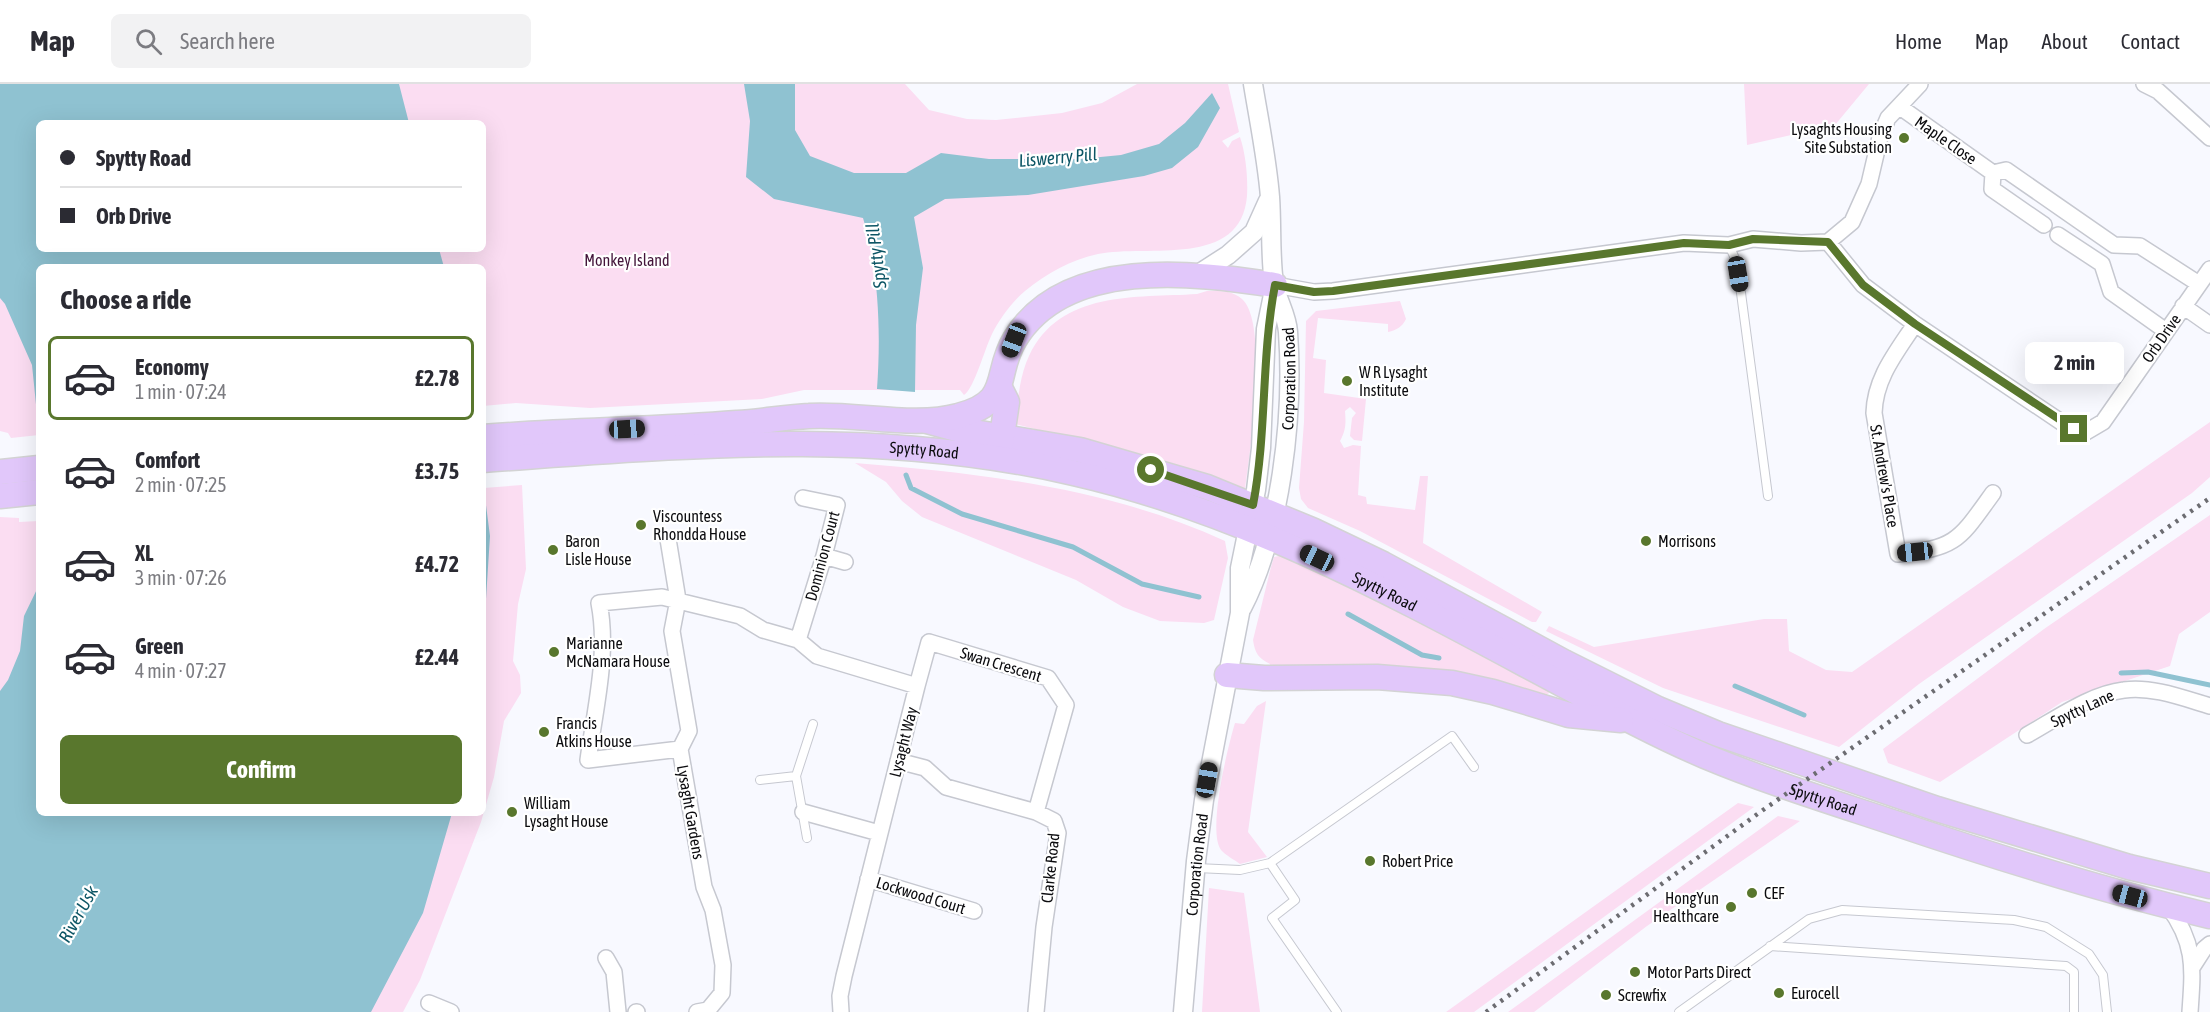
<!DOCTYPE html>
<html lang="en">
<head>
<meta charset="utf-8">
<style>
  body { margin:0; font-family:"Asap Condensed",sans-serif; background:#f2f2f3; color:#2b2b33; height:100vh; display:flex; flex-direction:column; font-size:22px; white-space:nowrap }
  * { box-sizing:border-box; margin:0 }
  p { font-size:20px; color:#7c7c81 }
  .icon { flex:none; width:33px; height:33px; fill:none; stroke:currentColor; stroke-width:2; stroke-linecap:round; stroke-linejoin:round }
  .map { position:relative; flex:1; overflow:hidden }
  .details { position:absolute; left:36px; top:180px; width:450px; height:552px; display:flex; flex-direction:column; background:#fff; border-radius:9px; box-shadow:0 6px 24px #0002 }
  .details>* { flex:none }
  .top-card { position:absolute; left:36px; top:36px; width:450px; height:132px; border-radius:9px; box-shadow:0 6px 24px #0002; display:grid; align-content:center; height:132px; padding:0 24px; background:#fff }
  .end { position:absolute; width:27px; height:27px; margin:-14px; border:8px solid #59772d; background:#fff; box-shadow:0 0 0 3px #fff }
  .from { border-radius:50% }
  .bubble { position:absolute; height:42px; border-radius:9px; background:#fff; box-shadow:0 6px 24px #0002; font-size:20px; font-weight:700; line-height:42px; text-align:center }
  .car { position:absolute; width:18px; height:36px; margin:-18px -9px; border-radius:8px; box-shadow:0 0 4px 2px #0007; background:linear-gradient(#222 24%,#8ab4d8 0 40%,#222 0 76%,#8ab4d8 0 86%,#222 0) }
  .top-card b { display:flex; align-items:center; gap:21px; height:57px; font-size:22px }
  .top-card b+b { border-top:2px solid #e1e1e2 }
  .top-card i { width:15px; height:15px; background:#2b2b33 }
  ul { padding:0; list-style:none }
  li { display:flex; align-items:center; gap:18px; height:84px; margin:0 12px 9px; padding:0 12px; border:3px solid transparent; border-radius:9px }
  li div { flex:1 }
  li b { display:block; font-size:22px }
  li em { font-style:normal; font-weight:700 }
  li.active { border-color:#59772d }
  li>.icon { width:54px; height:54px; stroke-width:1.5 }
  h2 { padding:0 24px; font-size:27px; line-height:72px }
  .action { display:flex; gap:12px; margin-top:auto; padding:12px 24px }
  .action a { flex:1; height:69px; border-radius:9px; background:#59772d; color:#fff; font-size:24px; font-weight:700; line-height:69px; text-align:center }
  header { display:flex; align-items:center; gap:36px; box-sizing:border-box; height:84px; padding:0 30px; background:#fff; border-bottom:2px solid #e1e1e2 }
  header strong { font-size:28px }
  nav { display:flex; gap:33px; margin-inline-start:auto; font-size:21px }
  .search { width:420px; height:54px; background:#f2f2f3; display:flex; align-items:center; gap:15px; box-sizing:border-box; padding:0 21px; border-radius:9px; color:#7c7c81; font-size:22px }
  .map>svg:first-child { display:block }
  .green { fill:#fbddf2 }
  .water { fill:#8fc2d1 }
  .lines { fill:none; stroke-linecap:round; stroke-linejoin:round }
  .stream { stroke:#8fc2d1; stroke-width:5 }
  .service-casing { stroke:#c6c8d0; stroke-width:10 }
  .minor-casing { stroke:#c6c8d0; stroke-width:18 }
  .tertiary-casing { stroke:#c6c8d0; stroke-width:21 }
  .primary-casing { stroke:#d3d3d4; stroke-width:27 }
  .service { stroke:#fff; stroke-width:8 }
  .minor { stroke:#fff; stroke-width:15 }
  .tertiary { stroke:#fff; stroke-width:18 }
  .primary { stroke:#e1c7fa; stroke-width:24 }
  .rail { stroke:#6c6c71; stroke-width:4.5; stroke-dasharray:3 6; stroke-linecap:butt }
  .route { stroke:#59772d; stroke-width:8 }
  .poi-dot { fill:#59772d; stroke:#fff; stroke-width:2 }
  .labels { text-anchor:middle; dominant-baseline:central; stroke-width:4.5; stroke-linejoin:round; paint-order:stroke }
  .poi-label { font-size:16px; fill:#0c0c0f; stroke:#fff; text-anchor:start }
  .street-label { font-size:16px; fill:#0c0c0f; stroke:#fff }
  .park-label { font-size:16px; fill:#43153a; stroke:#fff }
  .water-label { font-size:18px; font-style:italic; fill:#0c5565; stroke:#fff }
</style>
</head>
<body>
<header>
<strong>Map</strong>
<div class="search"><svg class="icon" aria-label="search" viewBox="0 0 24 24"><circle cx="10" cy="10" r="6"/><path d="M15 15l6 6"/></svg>Search here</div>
<nav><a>Home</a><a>Map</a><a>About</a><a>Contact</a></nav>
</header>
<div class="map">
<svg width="2210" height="928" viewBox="0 0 2210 928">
  <rect width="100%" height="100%" fill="#f8f9ff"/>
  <path class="green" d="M182 0H905L929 26 967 35 996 36 1062 29 1102 19 1137 0H1228L1239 48 1222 57 1228 64 1232 57 1240 53C1246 71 1248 94 1247 112 1241 185 1148 160 1098 170 1071 176 1047 189 1025 207 1012 218 1000 234 992 250 985 264 974 305 964 311L960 306H804L762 315 590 324 516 319 483 322V183H254L246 165H483V39H192Z
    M1744 0H1869L1835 41 1747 61Z
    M0 99 39 200V351L11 354 8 349 0 347Z
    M1207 207C1219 207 1232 206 1242 215 1269 239 1250 369 1245 405L1146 373 1015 340C1018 318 1019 293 1029 272 1060 206 1136 214 1197 210Z
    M1400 217 1406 235C1402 243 1397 246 1388 248V240L1318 234 1313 274 1326 276 1324 309 1366 315 1362 357 1354 356 1350 352 1352 334 1356 329 1350 323 1345 327C1346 339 1346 346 1340 357L1344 364 1353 361 1361 362 1358 411 1366 413 1367 420 1415 426 1420 392H1428L1423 459 1542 528 1536 538H1532L1360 447 1308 424 1301 415 1299 404 1304 338 1306 237 1316 227Z
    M2210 338V393L2192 409 1919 600 1839 663 1663 604 1546 547 1549 542 1594 563 1764 535H1787L1789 567 1826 586 1852 588Z
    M855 379C980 389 1110 404 1225 457L1228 474 1214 536 1204 539 1160 537 1123 523 1076 496 922 433 902 417 886 398Z
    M483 398 484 404 522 401 526 485 518 520 513 577 520 591 521 609 504 637 494 693 481 738 420 896 403 928H164L249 729H483Z
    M2210 431V528L2179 550 2170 582 2062 618 1940 698 1888 679 1883 665 2044 545Z
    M0 433 19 434V438L39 437V683L0 740Z
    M1279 472 1291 475 1293 472 1548 604 1549 609 1545 612 1270 584V580C1258 574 1255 569 1253 556L1271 483 1274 473Z
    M1266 617 1248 748 1267 773 1240 780C1235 776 1225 771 1221 766 1207 747 1228 662 1235 639L1244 640 1257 622Z
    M1738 719 1754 723 1474 928H1446Z
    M1778 732 1800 737 1647 842 1534 928H1508Z
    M1209 804 1244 809 1260 928H1202Z"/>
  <path class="water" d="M0 0H399L409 39H39V165H439L444 183H39V350L32 281 5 220 0 214Z
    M744 0H795V46L810 72 854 89H906L941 69 989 75H1080L1121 71 1159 60 1185 39 1212 9 1220 24 1198 63 1172 84 1144 92 1028 111 945 115 914 133 923 184 916 241 915 308 877 305C881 250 879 186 863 134L774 115 746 93 750 37Z
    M483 398 490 452 483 562Z
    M39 501V729H452L423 829 371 928H0V607L8 596 20 567 24 532Z"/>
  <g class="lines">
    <path class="stream" d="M906 391 911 404 962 430 1073 463 1142 500 1199 513
      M1348 530 1422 571 1439 574
      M2121 589 2148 588 2210 601
      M1735 602 1804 631"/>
    <g class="service-casing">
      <path id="service" d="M1729 161 1737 179 1768 412
        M760 696 796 692
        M807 754 796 692 813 640
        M1270 779 1295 816 1272 834 1337 928
        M1197 784 1240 786 1270 779 1452 652 1474 683
        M1770 862 2066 882 2074 888V928
        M1679 928 1809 835 1842 826 2014 836 2046 843 2089 870 2103 891 2107 928"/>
    </g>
    <g class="minor-casing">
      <path id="minor" d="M2144 0 2158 7 2210 54
        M1900 23 1993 89 2006 86 2114 161 2140 162 2199 200
        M1993 89 1992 105 2044 141
        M2058 151 2102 180 2111 208 2166 247
        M1828 158 1852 138 1869 100 1880 53 1888 34 1920 0
        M1275 201 1314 208 1333 207 1684 159 1729 161 1753 155 1801 159 1828 158 1863 201 1915 240 2064 340 2086 348 2103 338 2210 185
        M2183 222 2210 241
        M1915 240C1896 269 1875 294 1874 329L1898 470C1957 464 1959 456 1993 409
        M668 455 678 516 672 547 689 647 680 665 704 803 713 826 723 881 722 909 708 926 697 928
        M824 472 845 478
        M798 556 824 472 837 421 803 414
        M917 602 929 558 1048 594 1066 621 1036 728
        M2027 651C2056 635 2090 610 2124 606 2152 602 2183 614 2210 622
        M680 665 588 676C595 625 609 569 599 519L662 513 740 532 763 546 798 556 817 572 917 602 844 892 840 912 841 928
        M898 677 925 684 946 703 1036 728 1054 737 1058 749 1044 843 1036 928
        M803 728 879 749
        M868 795 974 827
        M2168 822C2196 860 2193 884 2190 928
        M606 874 614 888 618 928
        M2193 882 2204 865 2210 860
        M429 919 451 928
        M636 928H637"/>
    </g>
    <g class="tertiary-casing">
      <g id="tertiary">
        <path d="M1197 191 1228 171 1254 148 1268 117"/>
        <path id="s1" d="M1242 524C1281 448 1294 333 1288 248 1287 231 1277 216 1274 200 1270 171 1272 142 1270 113 1267 75 1259 37 1253 0"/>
        <path id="s2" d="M1183 928 1196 777 1204 716 1240 529V484L1256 406 1261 364 1266 245 1275 201"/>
      </g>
    </g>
    <g class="primary-casing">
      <g id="primary">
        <path d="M927 337 956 345 1080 366 1207 403 1312 446 1383 480 1564 578 1658 625 1718 650 1937 725 2129 783 2210 802"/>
        <path d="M483 353C567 346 652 346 737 339 761 338 785 333 809 332 855 329 915 344 958 332 1013 318 993 291 1015 255 1065 173 1193 188 1275 201"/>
        <path d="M1000 366 1007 318 1000 304"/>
        <path id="s3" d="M483 376C684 362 875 343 1074 389 1236 426 1381 503 1526 581 1585 612 1644 646 1705 672 1767 698 1832 718 1895 739 1999 774 2103 807 2210 832"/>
        <path d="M0 388 39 384"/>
        <path d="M0 412 39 408"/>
        <path d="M1227 591 1264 594 1377 593 1452 599 1493 608 1569 631 1621 636"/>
      </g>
    </g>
    <use href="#service" class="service"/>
    <use href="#minor" class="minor"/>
    <use href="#tertiary" class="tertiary"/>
    <use href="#primary" class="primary"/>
    <path class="rail" d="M1486 928 1763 726 2210 414"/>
  </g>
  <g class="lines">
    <path class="route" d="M1151 386 1253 421C1267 348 1261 274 1275 201L1314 208 1333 207 1684 159 1729 161 1753 155 1828 158 1863 201 1915 240 2074 345"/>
  </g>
  <g class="poi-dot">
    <circle cx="1904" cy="54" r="6"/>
    <circle cx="1347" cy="297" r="6"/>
    <circle cx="641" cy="441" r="6"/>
    <circle cx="1646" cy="457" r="6"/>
    <circle cx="553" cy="466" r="6"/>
    <circle cx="554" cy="568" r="6"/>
    <circle cx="544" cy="648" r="6"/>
    <circle cx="512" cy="728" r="6"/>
    <circle cx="1370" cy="777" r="6"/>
    <circle cx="1752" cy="809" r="6"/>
    <circle cx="1731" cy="823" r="6"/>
    <circle cx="1635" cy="888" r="6"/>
    <circle cx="1779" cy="909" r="6"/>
    <circle cx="1606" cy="911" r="6"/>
  </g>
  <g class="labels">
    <g class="poi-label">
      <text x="1892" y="45" text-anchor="end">Lysaghts Housing<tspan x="1892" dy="18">Site Substation</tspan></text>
      <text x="1359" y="288">W R Lysaght<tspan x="1359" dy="18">Institute</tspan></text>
      <text x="653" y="432">Viscountess<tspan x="653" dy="18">Rhondda House</tspan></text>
      <text x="565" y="457">Baron<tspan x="565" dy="18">Lisle House</tspan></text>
      <text x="1658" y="457">Morrisons</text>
      <text x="566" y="559">Marianne<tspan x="566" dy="18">McNamara House</tspan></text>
      <text x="556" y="639">Francis<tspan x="556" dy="18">Atkins House</tspan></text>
      <text x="524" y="719">William<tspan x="524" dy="18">Lysaght House</tspan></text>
      <text x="1382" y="777">Robert Price</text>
      <text x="1764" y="809">CEF</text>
      <text x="1719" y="814" text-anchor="end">HongYun<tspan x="1719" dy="18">Healthcare</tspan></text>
      <text x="1647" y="888">Motor Parts Direct</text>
      <text x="1791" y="909">Eurocell</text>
      <text x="1618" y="911">Screwfix</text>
    </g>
    <g class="street-label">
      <text transform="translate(1946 56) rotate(35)">Maple Close</text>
      <text transform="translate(2161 254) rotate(-55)">Orb Drive</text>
      <text stroke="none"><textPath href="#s1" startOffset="236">Corporation Road</textPath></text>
      <text stroke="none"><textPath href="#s3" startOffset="442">Spytty Road</textPath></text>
      <text transform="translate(1885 392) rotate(80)">St. Andrew's Place</text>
      <text transform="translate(822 472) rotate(-75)">Dominion Court</text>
      <text stroke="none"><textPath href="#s3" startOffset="927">Spytty Road</textPath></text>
      <text transform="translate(1001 580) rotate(17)">Swan Crescent</text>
      <text transform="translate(2082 624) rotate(-25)">Spytty Lane</text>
      <text transform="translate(903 658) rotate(-76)">Lysaght Way</text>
      <text stroke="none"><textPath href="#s3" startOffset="1413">Spytty Road</textPath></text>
      <text transform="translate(691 728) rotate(80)">Lysaght Gardens</text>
      <text stroke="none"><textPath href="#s2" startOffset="148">Corporation Road</textPath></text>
      <text transform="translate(1050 784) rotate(-84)">Clarke Road</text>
      <text transform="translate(921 811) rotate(17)">Lockwood Court</text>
    </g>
    <g class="park-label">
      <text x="627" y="176">Monkey Island</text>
    </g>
    <g class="water-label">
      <text transform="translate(1058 73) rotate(-5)">Liswerry Pill</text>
      <text transform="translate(876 172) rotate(-97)">Spytty Pill</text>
      <text transform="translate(78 830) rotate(-61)">River Usk</text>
    </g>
  </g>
</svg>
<i class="end from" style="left:1151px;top:386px"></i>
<i class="end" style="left:2074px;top:345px"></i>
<div class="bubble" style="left:2025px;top:258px;width:99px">2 min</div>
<i class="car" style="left:1738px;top:190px;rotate:171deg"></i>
<i class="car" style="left:1014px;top:256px;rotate:201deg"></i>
<i class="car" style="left:627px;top:345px;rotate:87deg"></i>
<i class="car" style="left:1915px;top:468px;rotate:264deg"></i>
<i class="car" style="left:1317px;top:474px;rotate:295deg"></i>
<i class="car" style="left:1207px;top:696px;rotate:10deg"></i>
<i class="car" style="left:2130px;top:812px;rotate:285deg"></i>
<div class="top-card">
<b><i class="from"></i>Spytty Road</b>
<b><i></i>Orb Drive</b>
</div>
<section class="details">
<h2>Choose a ride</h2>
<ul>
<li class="active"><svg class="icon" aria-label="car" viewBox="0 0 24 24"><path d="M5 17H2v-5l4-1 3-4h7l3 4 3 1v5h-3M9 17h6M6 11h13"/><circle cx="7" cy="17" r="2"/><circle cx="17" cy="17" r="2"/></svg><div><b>Economy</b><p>1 min · 07:24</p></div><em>£2.78</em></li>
<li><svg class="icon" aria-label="car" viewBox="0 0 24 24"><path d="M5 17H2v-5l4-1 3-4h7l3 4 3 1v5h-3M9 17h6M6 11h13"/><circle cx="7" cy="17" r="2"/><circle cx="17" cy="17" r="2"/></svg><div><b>Comfort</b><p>2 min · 07:25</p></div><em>£3.75</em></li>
<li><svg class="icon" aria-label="car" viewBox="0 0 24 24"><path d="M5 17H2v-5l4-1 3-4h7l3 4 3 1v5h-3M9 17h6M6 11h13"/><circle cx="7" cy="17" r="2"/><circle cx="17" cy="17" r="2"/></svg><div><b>XL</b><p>3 min · 07:26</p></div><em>£4.72</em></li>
<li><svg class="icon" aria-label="car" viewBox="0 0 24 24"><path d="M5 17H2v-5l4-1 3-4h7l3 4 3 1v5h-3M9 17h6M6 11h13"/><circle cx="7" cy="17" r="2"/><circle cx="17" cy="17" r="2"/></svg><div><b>Green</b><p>4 min · 07:27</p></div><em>£2.44</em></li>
</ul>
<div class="action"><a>Confirm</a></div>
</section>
</div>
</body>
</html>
